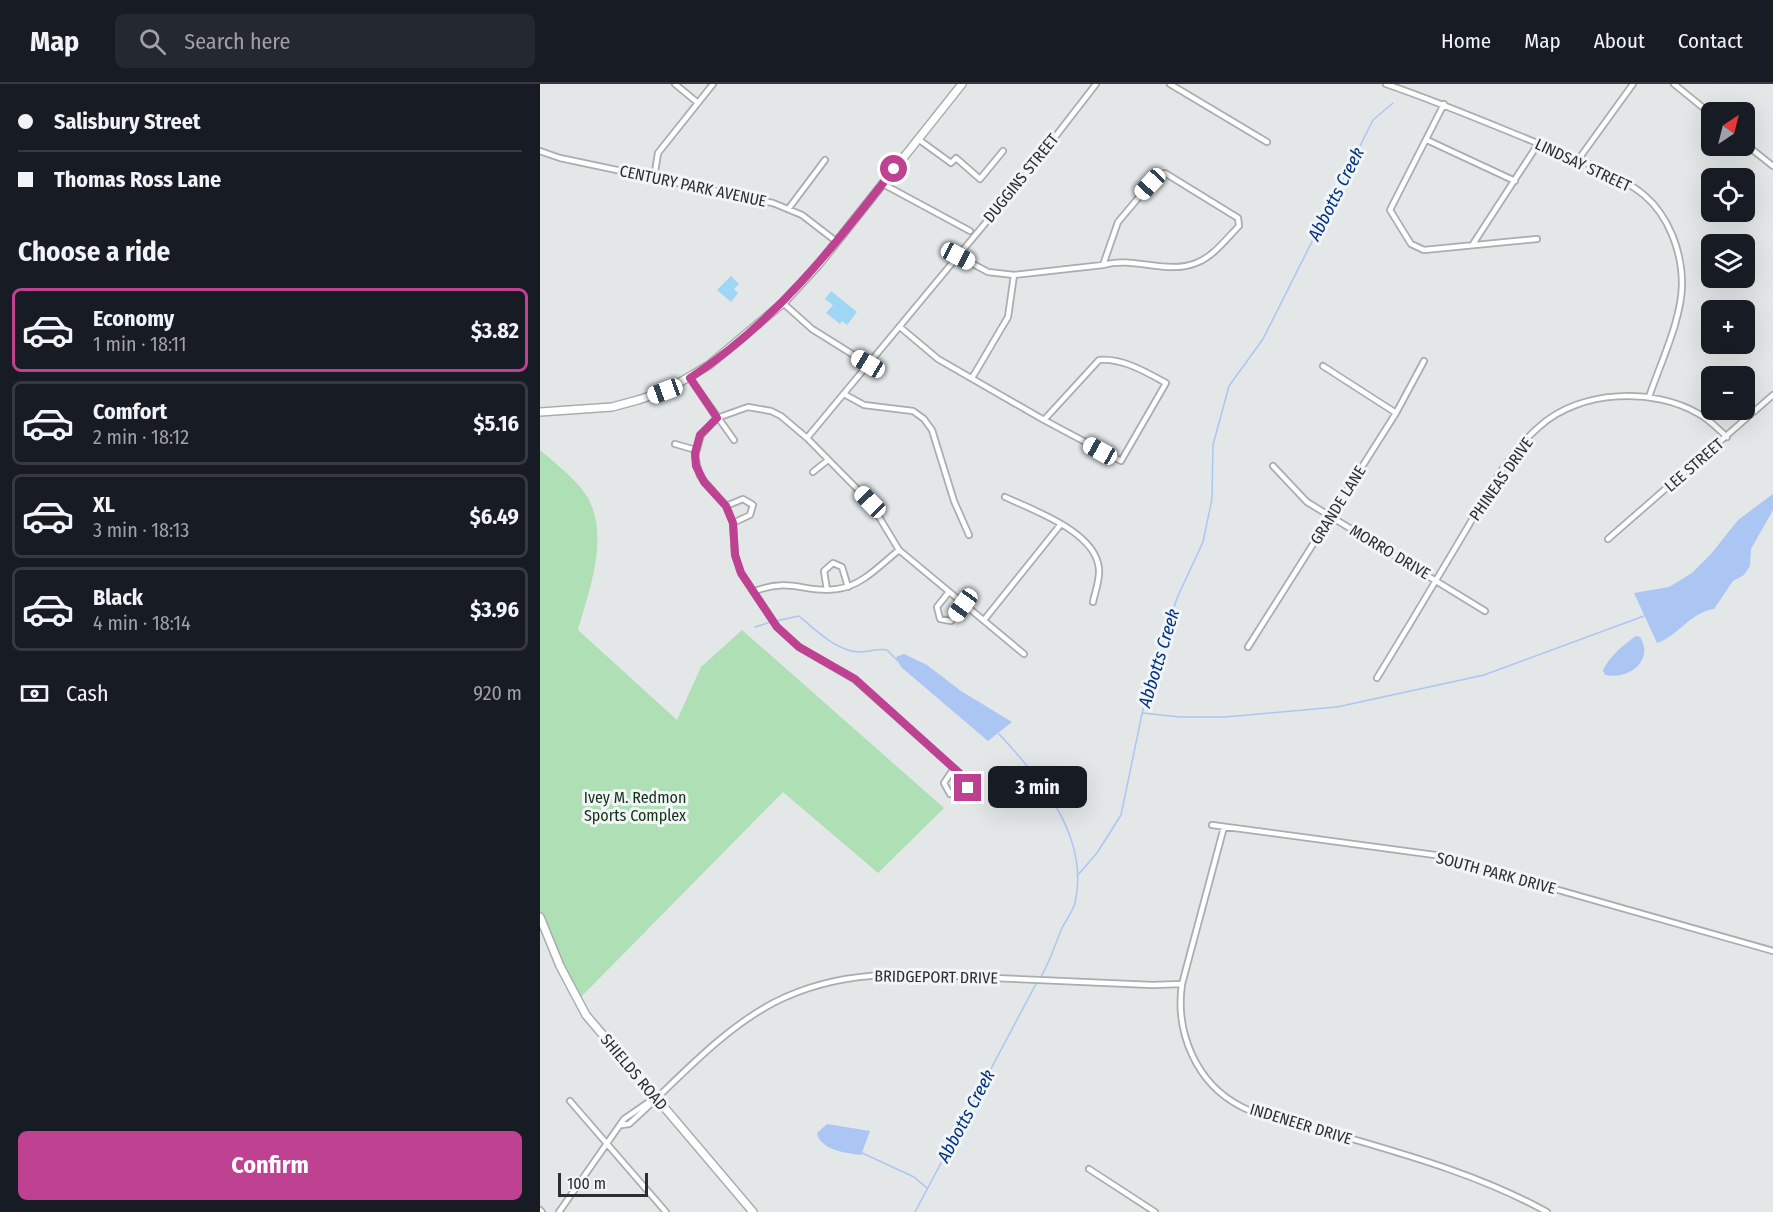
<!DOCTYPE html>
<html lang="en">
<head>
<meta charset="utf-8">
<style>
  body { margin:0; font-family:"Fira Sans Condensed",sans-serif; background:#242831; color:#f1f3f6; height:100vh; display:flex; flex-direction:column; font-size:22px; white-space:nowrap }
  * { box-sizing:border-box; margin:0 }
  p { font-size:20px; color:#9ea1a6 }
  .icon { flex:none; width:33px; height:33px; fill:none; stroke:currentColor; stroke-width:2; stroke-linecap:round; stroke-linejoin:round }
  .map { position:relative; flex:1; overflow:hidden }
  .drawer { display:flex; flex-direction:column; background:#171b24; width:540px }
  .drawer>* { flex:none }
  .hud { display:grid; align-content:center; height:132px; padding:0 18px; background:#171b24 }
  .needle { width:39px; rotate:35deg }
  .controls { position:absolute; left:1161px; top:18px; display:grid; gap:12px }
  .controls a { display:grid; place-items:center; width:54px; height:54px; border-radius:9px; background:#171b24; box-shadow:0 6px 24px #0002; font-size:30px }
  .scale { position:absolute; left:18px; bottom:15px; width:90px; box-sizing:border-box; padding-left:6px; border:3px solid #2c2e2e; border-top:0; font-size:16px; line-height:21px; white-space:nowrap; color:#2c2e2e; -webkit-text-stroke:4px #f1f5f5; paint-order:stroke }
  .end { position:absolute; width:27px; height:27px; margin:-14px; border:8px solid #bf4292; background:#fff; box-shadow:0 0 0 3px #fff }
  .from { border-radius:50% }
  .bubble { position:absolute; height:42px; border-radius:9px; background:#171b24; box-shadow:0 6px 24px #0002; font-size:20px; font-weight:700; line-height:42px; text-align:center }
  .car { position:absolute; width:18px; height:36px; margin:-18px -9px; border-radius:8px; box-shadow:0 0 4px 2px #0007; background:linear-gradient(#fff 24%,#345 0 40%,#fff 0 76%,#345 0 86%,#fff 0) }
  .hud b { display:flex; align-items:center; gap:21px; height:57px; font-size:22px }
  .hud b+b { border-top:2px solid #363941 }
  .hud i { width:15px; height:15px; background:#f1f3f6 }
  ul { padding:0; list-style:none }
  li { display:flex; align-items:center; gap:18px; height:84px; margin:0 12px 9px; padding:0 6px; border:3px solid #363941; border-radius:9px }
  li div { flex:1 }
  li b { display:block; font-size:22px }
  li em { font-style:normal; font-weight:700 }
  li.on { border-color:#bf4292 }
  li>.icon { width:54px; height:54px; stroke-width:1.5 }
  h2 { padding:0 18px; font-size:27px; line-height:72px }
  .pay { display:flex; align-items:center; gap:15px; height:66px; padding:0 18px; font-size:22px }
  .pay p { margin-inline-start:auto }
  .cta { display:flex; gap:12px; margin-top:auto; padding:12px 18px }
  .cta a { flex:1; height:69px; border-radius:9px; background:#bf4292; color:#fff; font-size:24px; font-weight:700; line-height:69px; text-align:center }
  header { display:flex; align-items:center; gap:36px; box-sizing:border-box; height:84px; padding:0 30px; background:#171b24; border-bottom:2px solid #363941 }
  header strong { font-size:28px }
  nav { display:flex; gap:33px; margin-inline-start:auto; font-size:21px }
  .search { width:420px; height:54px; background:#242831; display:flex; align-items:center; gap:15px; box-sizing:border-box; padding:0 21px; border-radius:9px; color:#9ea1a6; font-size:22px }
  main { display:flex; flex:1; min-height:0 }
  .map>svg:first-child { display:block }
  .green { fill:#afdfb5 }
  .water { fill:#abc6f3 }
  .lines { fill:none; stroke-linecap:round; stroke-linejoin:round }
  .stream { stroke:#abc6f3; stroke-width:1.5 }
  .building { fill:#9fd6f4 }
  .street-casing { stroke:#a9adad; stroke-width:8 }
  .secondary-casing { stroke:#a9adad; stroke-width:10 }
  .street { stroke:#fff; stroke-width:4.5 }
  .secondary { stroke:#fff; stroke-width:7 }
  .route { stroke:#bf4292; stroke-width:8 }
  .labels { text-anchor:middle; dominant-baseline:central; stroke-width:6; stroke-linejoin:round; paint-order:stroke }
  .street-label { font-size:16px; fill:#2c2e2e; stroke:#f1f5f5 }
  .park-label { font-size:16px; fill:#123118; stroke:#f1f5f5 }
  .water-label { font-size:18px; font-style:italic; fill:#003082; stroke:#f1f5f5 }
</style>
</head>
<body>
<header>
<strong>Map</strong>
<div class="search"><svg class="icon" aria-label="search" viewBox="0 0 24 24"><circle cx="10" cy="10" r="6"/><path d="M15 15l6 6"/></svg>Search here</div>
<nav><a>Home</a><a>Map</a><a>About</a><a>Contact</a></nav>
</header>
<main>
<section class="drawer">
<div class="hud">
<b><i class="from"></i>Salisbury Street</b>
<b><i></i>Thomas Ross Lane</b>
</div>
<h2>Choose a ride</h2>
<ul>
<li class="on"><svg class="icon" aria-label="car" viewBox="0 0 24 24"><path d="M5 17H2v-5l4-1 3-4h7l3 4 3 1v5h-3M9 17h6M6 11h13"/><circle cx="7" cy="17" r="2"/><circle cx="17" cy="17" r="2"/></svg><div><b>Economy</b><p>1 min · 18:11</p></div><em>$3.82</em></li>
<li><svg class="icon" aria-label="car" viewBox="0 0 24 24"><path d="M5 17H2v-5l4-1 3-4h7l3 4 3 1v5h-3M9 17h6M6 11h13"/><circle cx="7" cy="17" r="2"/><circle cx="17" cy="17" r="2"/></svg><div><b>Comfort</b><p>2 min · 18:12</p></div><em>$5.16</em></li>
<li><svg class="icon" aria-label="car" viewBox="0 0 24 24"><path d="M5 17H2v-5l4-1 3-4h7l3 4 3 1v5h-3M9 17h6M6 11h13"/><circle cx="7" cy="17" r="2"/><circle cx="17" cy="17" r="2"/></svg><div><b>XL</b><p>3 min · 18:13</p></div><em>$6.49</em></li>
<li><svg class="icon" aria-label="car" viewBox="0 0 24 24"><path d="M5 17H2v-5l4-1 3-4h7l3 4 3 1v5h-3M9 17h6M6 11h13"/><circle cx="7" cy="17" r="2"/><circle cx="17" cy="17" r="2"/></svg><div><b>Black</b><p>4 min · 18:14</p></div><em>$3.96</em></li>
</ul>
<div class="pay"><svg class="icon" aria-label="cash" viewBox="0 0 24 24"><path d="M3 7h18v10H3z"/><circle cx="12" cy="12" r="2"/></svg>Cash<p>920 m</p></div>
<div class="cta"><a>Confirm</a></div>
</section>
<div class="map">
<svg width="1233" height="1128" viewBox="0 0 1233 1128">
  <rect width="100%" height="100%" fill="#e3e7e8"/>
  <path class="green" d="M0 366C16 380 35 394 46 411 71 450 49 506 38 546L137 636 161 583 202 546 404 724 338 789 243 708 37 917 0 837Z"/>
  <path class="water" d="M1233 410V426L1211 465 1210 482 1204 491 1193 497 1174 525C1151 528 1138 552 1117 559L1094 509 1129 503 1152 489 1171 470 1198 436Z
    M1096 552 1100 553C1115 577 1088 596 1065 591L1063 586C1070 572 1083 561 1096 552Z
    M364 570 387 581 421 607 472 638 448 657 361 583 356 573Z
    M287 1040 330 1047 321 1071C306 1069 280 1066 277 1049Z"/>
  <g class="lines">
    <path class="stream" d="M236 537 259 532C275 546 297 567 319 568 329 568 337 564 347 566L358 577
      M215 543 231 538
      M602 629 640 633H685L797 623 944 591 1104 532
      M459 650C501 695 550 753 535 819 533 827 526 836 522 844 515 860 510 879 500 894
      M537 792 557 769 581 731 608 601 637 514 663 458 672 415 673 361 689 302 723 255 833 36 853 19
      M320 1068 374 1093 387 1104
      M375 1128 497 898"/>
  </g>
  <path class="building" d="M191 192 199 200 194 205 198 209 191 218 177 206Z
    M291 207 317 228 307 241 302 237 300 240 286 229 293 221 285 215Z"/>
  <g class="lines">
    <g class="street-casing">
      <path id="street" d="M135 0 158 19
        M630 0 727 58
        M846 0C899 18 950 40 1002 61 1035 75 1076 88 1104 111 1129 132 1142 168 1142 200 1142 235 1120 280 1109 313
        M1134 0 1172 31
        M904 20 850 126 871 160 884 166 997 155
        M378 55 411 79 416 74 440 95 463 67
        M887 56 975 97
        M1204 59 1233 82
        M0 67 20 74 233 119 262 131 297 158
        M1038 76 1093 0
        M625 89 698 134 699 142C687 154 673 173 656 179 627 191 593 172 563 181L578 138 610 100Z
        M114 94 118 69 173 0
        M343 100 430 147
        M249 124 285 76
        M933 160 998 60
        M418 172 448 188 474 191 563 181
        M243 219 272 245 328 280
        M360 243 398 275 504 336
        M559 276C583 274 606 288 626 299L581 377 504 336Z
        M783 282 856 329
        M150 294 194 356
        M432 294 468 233 474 191
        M304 310 324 321 373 327 384 335 392 346 414 417 429 451
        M267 354 491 84 556 0
        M135 360 156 366
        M733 382 767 418 945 527
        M273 388 288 376
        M465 413C495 427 556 448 559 485 560 496 555 508 553 518
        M186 422 203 415 213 421 210 431 193 439
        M1068 455 1233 311
        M287 506 284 487 293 479 302 483 308 503
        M215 507C252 493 266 510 297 505 322 502 340 481 359 466
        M408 509 397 523 400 535 411 537 423 521
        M444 536 521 440
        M708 563 856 329 884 277
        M837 594C867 545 897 495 926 446 947 410 968 369 1000 342 1040 306 1113 303 1159 330 1170 336 1178 345 1187 353
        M414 684 404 699 410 710H424L428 704 427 696 414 684 314 595 259 563 237 543 201 489 195 471 193 439 186 422 160 392 155 373 161 351 177 334 208 323 231 327 241 332 267 354 330 418 359 466 484 570
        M672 741 895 771 1233 867
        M684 743 642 900C635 948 656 1000 702 1023 726 1035 758 1040 785 1047 860 1069 939 1090 1007 1128
        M30 1017 126 1128
        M82 1041 89 1040C135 999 179 947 235 918 305 882 377 890 453 894 506 896 559 899 612 901L642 900
        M549 1085 615 1128
        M0 1126 2 1128
        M19 1128 84 1035 113 1015"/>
    </g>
    <g class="secondary-casing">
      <path id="secondary" d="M0 328 72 323 98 316 125 307 169 281 243 219 279 180 422 0
        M0 833 20 882 46 931 213 1128"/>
    </g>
    <use href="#street" class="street"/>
    <use href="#secondary" class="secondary"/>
  </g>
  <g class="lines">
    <path class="route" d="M354 85C294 163 233 240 150 294L177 334 160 351 155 369 156 382 164 398 186 422 193 439 195 471 201 489 237 543 259 563 315 595 427 696 428 704"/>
  </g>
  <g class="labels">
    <g class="street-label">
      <text transform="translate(1043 81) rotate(25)">LINDSAY STREET</text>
      <text transform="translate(481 94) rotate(-51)">DUGGINS STREET</text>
      <text transform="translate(153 102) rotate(12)">CENTURY PARK AVENUE</text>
      <text transform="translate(1154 381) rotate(-41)">LEE STREET</text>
      <text transform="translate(961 395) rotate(-55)">PHINEAS DRIVE</text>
      <text transform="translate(798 421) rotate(-58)">GRANDE LANE</text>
      <text transform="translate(850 468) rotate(31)">MORRO DRIVE</text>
      <text transform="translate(956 789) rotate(15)">SOUTH PARK DRIVE</text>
      <text transform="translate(396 893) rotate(1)">BRIDGEPORT DRIVE</text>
      <text transform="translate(94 988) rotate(50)">SHIELDS ROAD</text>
      <text transform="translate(761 1040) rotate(17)">INDENEER DRIVE</text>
    </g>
    <g class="park-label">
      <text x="95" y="713">Ivey M. Redmon<tspan x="95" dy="18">Sports Complex</tspan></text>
    </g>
    <g class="water-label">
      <text transform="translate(796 110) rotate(-63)">Abbotts Creek</text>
      <text transform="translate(619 574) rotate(-73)">Abbotts Creek</text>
      <text transform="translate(426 1032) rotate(-62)">Abbotts Creek</text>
    </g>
  </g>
</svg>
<div class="controls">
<a><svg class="needle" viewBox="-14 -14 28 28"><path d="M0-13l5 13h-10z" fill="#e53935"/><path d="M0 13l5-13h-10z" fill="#9ea1a6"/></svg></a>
<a><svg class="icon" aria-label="locate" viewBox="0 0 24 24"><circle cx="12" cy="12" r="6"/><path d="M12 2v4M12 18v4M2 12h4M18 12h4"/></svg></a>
<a><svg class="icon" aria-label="layers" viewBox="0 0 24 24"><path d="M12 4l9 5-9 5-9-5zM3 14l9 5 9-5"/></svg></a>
<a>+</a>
<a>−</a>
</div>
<div class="scale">100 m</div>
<i class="end from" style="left:354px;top:85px"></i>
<i class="end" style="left:428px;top:704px"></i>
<div class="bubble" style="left:448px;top:682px;width:99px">3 min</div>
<i class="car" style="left:610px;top:100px;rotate:223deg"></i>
<i class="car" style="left:418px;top:172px;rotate:118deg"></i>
<i class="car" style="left:328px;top:280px;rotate:301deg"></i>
<i class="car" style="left:125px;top:307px;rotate:250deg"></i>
<i class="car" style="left:560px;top:367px;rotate:299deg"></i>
<i class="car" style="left:330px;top:418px;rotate:316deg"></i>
<i class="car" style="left:423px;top:521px;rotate:216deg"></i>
</div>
</main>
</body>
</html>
